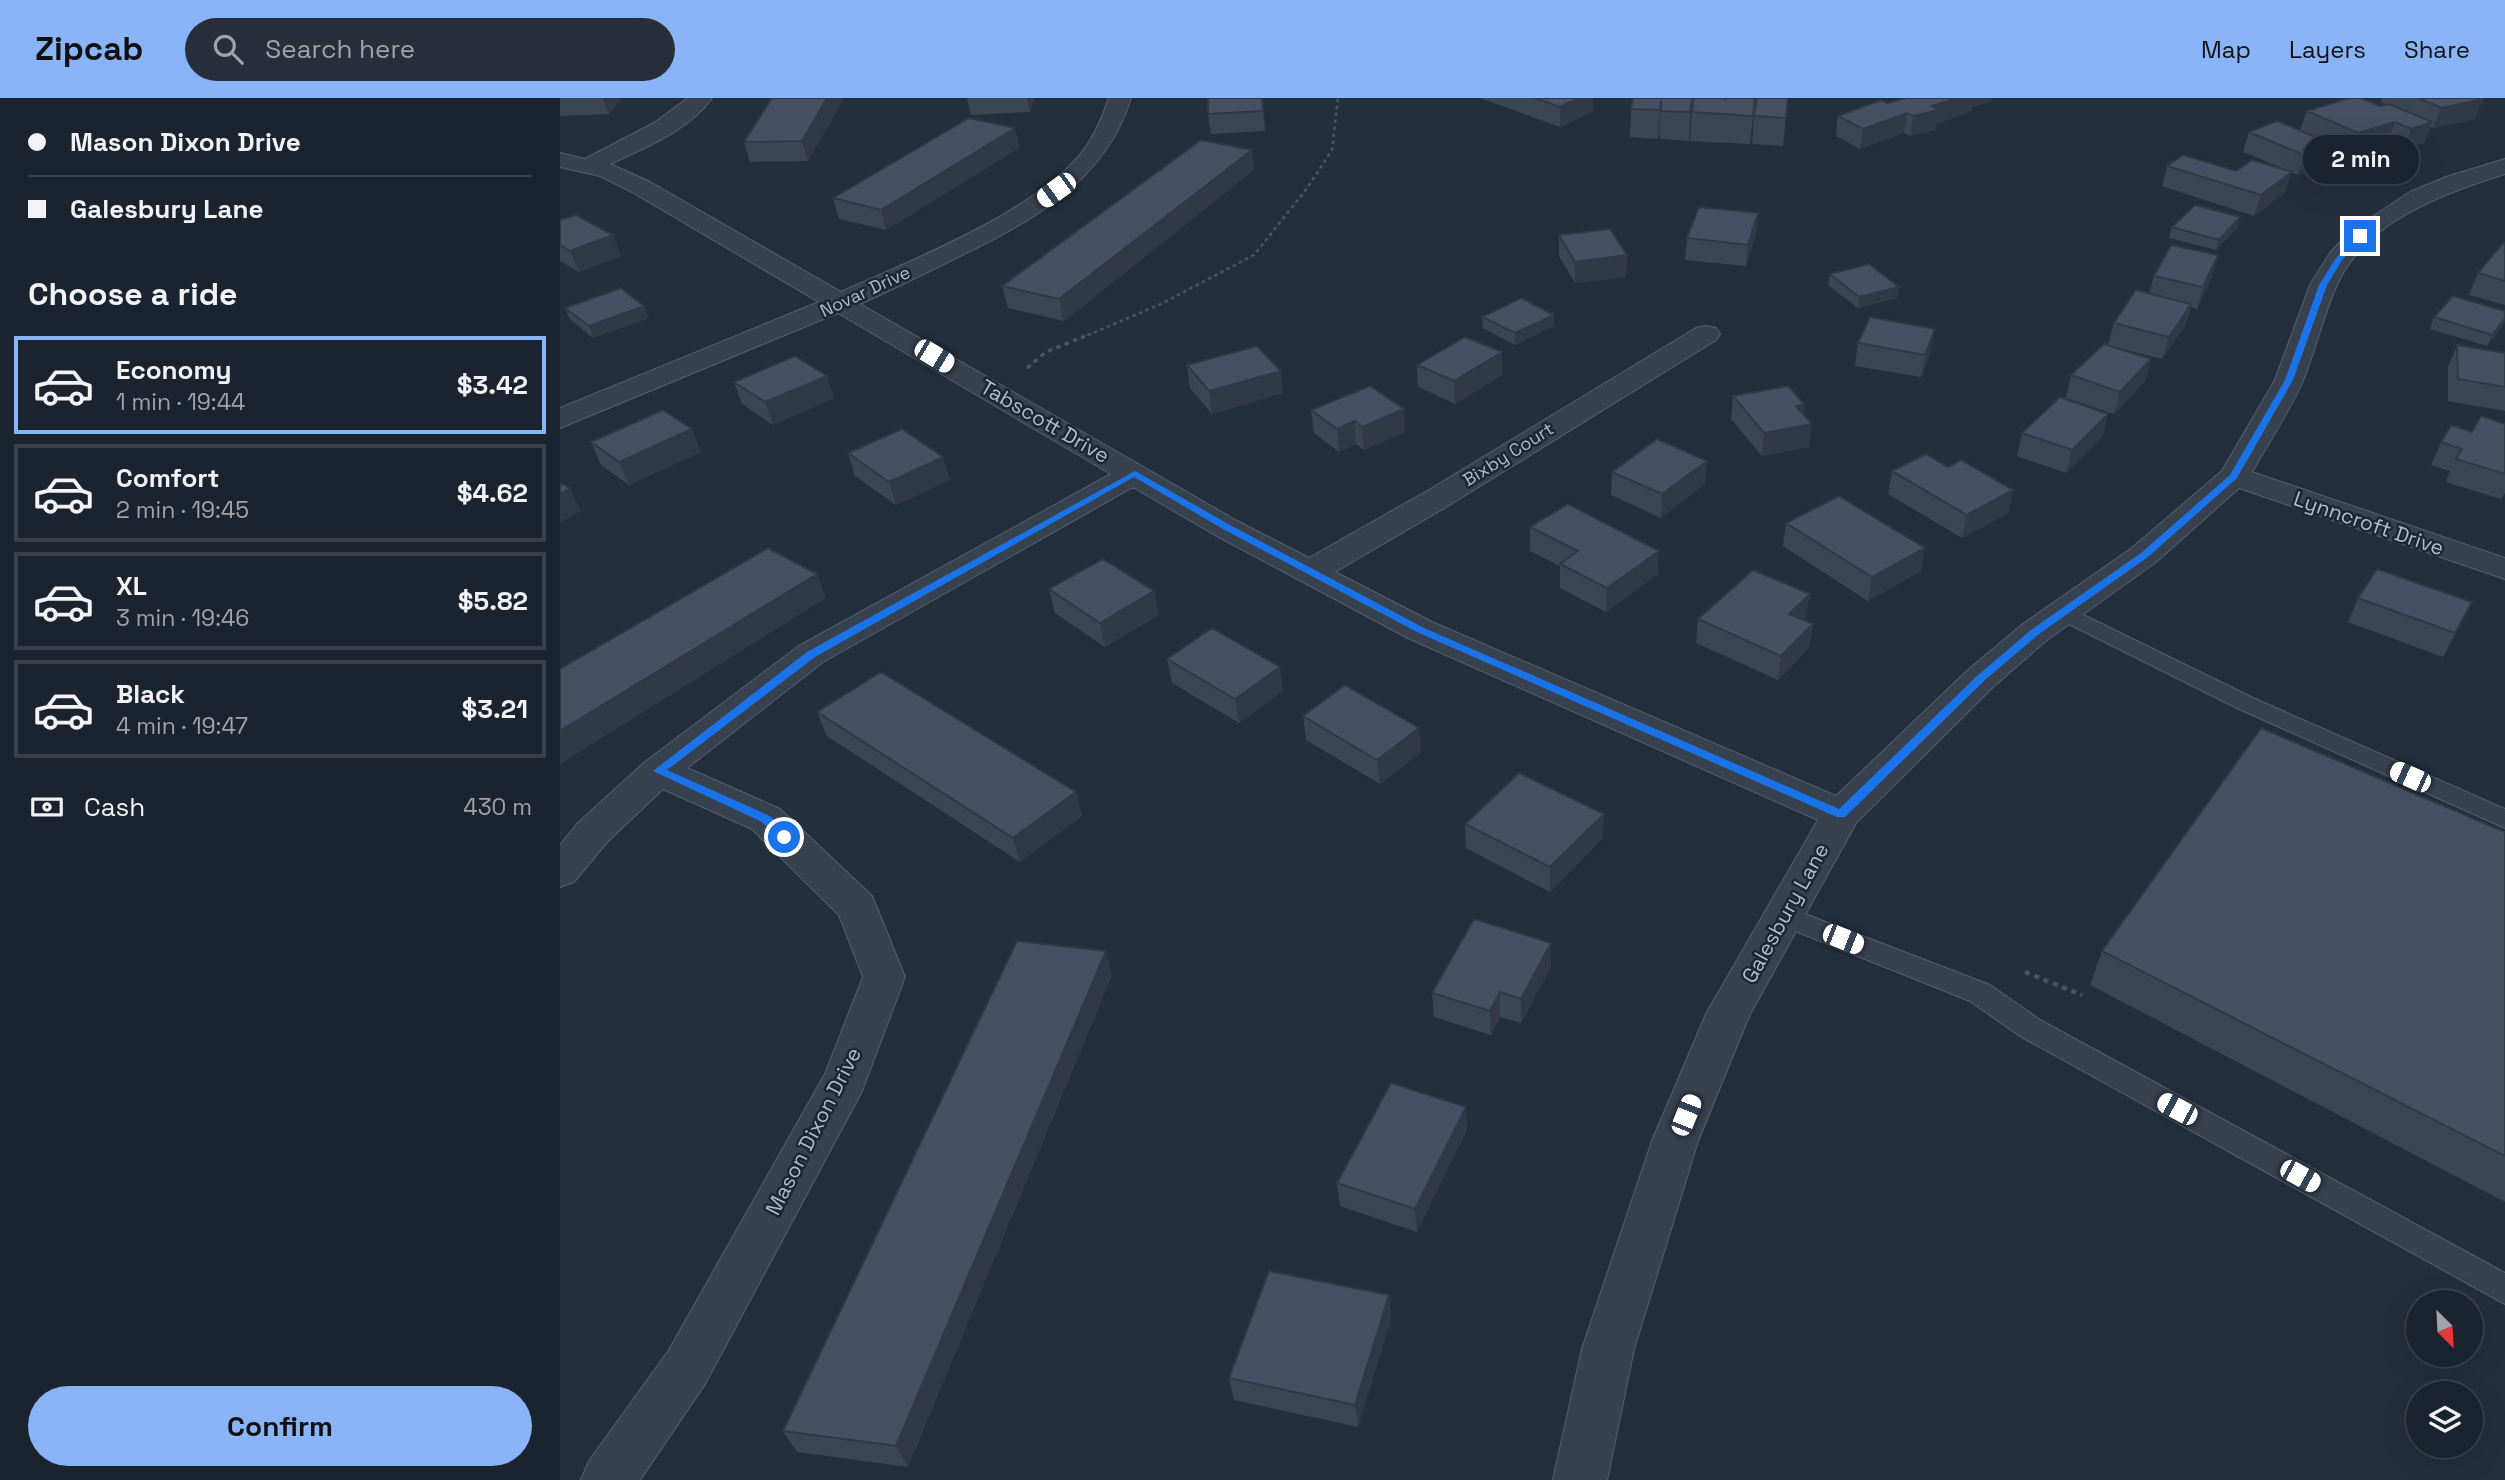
<!DOCTYPE html>
<html lang="en">
<head>
<meta charset="utf-8">
<style>
  body { margin:0; font-family:"Space Grotesk",sans-serif; background:#282f3a; color:#f1f3f6; height:100vh; display:flex; flex-direction:column; font-size:26px; white-space:nowrap }
  * { box-sizing:border-box; margin:0 }
  p { font-size:23px; color:#a0a4aa }
  .icon { flex:none; width:38px; height:38px; fill:none; stroke:currentColor; stroke-width:2; stroke-linecap:round; stroke-linejoin:round }
  .map { position:relative; flex:1; overflow:hidden }
  .side { display:flex; flex-direction:column; background:#1b232e; width:560px }
  .side>* { flex:none }
  .guide { display:grid; align-content:center; height:154px; padding:0 28px; background:#1b232e }
  .needle { width:46px; rotate:156deg }
  .controls { position:absolute; left:1846px; top:1192px; display:grid; gap:14px }
  .controls a { display:grid; place-items:center; width:77px; height:77px; border-radius:50%; background:#1b232e; box-shadow:0 7px 28px #0002,0 0 0 2px #39404a; font-size:35px }
  .end { position:absolute; width:32px; height:32px; margin:-16px; border:9px solid #1a73e8; background:#fff; box-shadow:0 0 0 4px #fff }
  .from { border-radius:50% }
  .bubble { position:absolute; height:49px; border-radius:24px; background:#1b232e; box-shadow:0 7px 28px #0002,0 0 0 2px #39404a; font-size:23px; font-weight:800; line-height:49px; text-align:center }
  .car { position:absolute; width:21px; height:42px; margin:-21px -10px; border-radius:9px; box-shadow:0 0 5px 2px #0007; background:linear-gradient(#fff 24%,#345 0 40%,#fff 0 76%,#345 0 86%,#fff 0) }
  .guide b { display:flex; align-items:center; gap:24px; height:66px; font-size:26px }
  .guide b+b { border-top:2px solid #39404a }
  .guide i { width:18px; height:18px; background:#f1f3f6 }
  ul { padding:0; list-style:none }
  li { display:flex; align-items:center; gap:21px; height:98px; margin:0 14px 10px; padding:0 14px; border:4px solid #39404a; border-radius:0px }
  li div { flex:1 }
  li b { display:block; font-size:26px }
  li em { font-style:normal; font-weight:800 }
  li.current { border-color:#8ab4f8 }
  li>.icon { width:63px; height:63px; stroke-width:1.5 }
  h2 { padding:0 28px; font-size:32px; line-height:84px }
  .pay { display:flex; align-items:center; gap:18px; height:77px; padding:0 28px; font-size:26px }
  .pay p { margin-inline-start:auto }
  .button { display:flex; gap:14px; margin-top:auto; padding:14px 28px }
  .button a { flex:1; height:80px; border-radius:42px; background:#8ab4f8; color:#111; font-size:28px; font-weight:800; line-height:80px; text-align:center }
  header { display:flex; align-items:center; gap:42px; box-sizing:border-box; height:98px; padding:0 35px; background:#8ab4f8; color:#111 }
  header strong { font-size:33px }
  nav { display:flex; gap:38px; margin-inline-start:auto; font-size:24px }
  .search { width:490px; height:63px; background:#282f3a; display:flex; align-items:center; gap:18px; box-sizing:border-box; padding:0 24px; border-radius:38px; color:#a0a4aa; font-size:26px }
  main { display:flex; flex:1; min-height:0 }
  .map>svg:first-child { display:block }
  .lines { fill:none; stroke-linecap:round; stroke-linejoin:round }
  .service-casing { stroke:#565f6c; stroke-width:2 }
  .minor-casing { stroke:#565f6c; stroke-width:2 }
  .path-far2 { stroke:#44595c; stroke-width:2.5; stroke-dasharray:3.5 3.5; stroke-linecap:butt }
  .path-far1 { stroke:#44595c; stroke-width:3.5; stroke-dasharray:4.5 4.5; stroke-linecap:butt }
  .path { stroke:#44595c; stroke-width:4.5; stroke-dasharray:5 5; stroke-linecap:butt }
  .service { fill:#38414e; fill-rule:evenodd }
  .minor { fill:#38414e; fill-rule:evenodd }
  .wall { fill:#3b4654 }
  .shaded-wall { fill:#303945 }
  .building { fill:#455162; stroke:#303945; stroke-width:2 }
  .route { fill:#1a73e8 }
  .labels { text-anchor:middle; dominant-baseline:central; stroke-width:5; stroke-linejoin:round; paint-order:stroke }
  .far-street-label { font-size:18px; fill:#b4bcc9; stroke:#1d2633 }
  .street-label { font-size:21px; fill:#b4bcc9; stroke:#1d2633 }
</style>
</head>
<body>
<header>
<strong>Zipcab</strong>
<div class="search"><svg class="icon" aria-label="search" viewBox="0 0 24 24"><circle cx="10" cy="10" r="6"/><path d="M15 15l6 6"/></svg>Search here</div>
<nav><a>Map</a><a>Layers</a><a>Share</a></nav>
</header>
<main>
<section class="side">
<div class="guide">
<b><i class="from"></i>Mason Dixon Drive</b>
<b><i></i>Galesbury Lane</b>
</div>
<h2>Choose a ride</h2>
<ul>
<li class="current"><svg class="icon" aria-label="car" viewBox="0 0 24 24"><path d="M5 17H2v-5l4-1 3-4h7l3 4 3 1v5h-3M9 17h6M6 11h13"/><circle cx="7" cy="17" r="2"/><circle cx="17" cy="17" r="2"/></svg><div><b>Economy</b><p>1 min · 19:44</p></div><em>$3.42</em></li>
<li><svg class="icon" aria-label="car" viewBox="0 0 24 24"><path d="M5 17H2v-5l4-1 3-4h7l3 4 3 1v5h-3M9 17h6M6 11h13"/><circle cx="7" cy="17" r="2"/><circle cx="17" cy="17" r="2"/></svg><div><b>Comfort</b><p>2 min · 19:45</p></div><em>$4.62</em></li>
<li><svg class="icon" aria-label="car" viewBox="0 0 24 24"><path d="M5 17H2v-5l4-1 3-4h7l3 4 3 1v5h-3M9 17h6M6 11h13"/><circle cx="7" cy="17" r="2"/><circle cx="17" cy="17" r="2"/></svg><div><b>XL</b><p>3 min · 19:46</p></div><em>$5.82</em></li>
<li><svg class="icon" aria-label="car" viewBox="0 0 24 24"><path d="M5 17H2v-5l4-1 3-4h7l3 4 3 1v5h-3M9 17h6M6 11h13"/><circle cx="7" cy="17" r="2"/><circle cx="17" cy="17" r="2"/></svg><div><b>Black</b><p>4 min · 19:47</p></div><em>$3.21</em></li>
</ul>
<div class="pay"><svg class="icon" aria-label="cash" viewBox="0 0 24 24"><path d="M3 7h18v10H3z"/><circle cx="12" cy="12" r="2"/></svg>Cash<p>430 m</p></div>
<div class="button"><a>Confirm</a></div>
</section>
<div class="map">
<svg width="1945" height="1382" viewBox="0 0 1945 1382">
  <rect width="100%" height="100%" fill="#242f3e"/>
  <g class="lines">
    <g class="service-casing">
      <path id="service" d="M1503 507 1693 600 1945 711V730L1677 610 1495 519 1492 514 1495 509Z
        M1224 808 1430 887 1480 922 1945 1175V1206L1460 938 1410 903 1215 825 1211 818 1215 811Z"/>
    </g>
    <g class="minor-casing">
      <path id="minor" d="M128 0H152C130 32 84 50 50 66L90 84 281 194C353 162 475 114 523 53 535 37 543 18 549 0H571C545 84 472 123 398 159 366 175 333 191 300 206L677 423 749 460 869 392 1136 230 1146 228 1156 230 1160 236 1156 242 891 406 775 474 872 524 1276 698 1408 572 1463 526 1572 450 1662 373 1715 282 1750 187 1770 155 1791 133 1850 94 1886 79 1945 61V76C1883 96 1804 123 1776 189 1763 218 1756 250 1744 280 1731 312 1709 343 1692 374L1945 460V481L1679 390 1596 464 1487 542 1434 588 1296 725 1189 918 1138 1043 1074 1251 1047 1382H993L1022 1251 1092 1043 1146 916 1258 722 848 540 655 437 573 389 263 564 127 670 220 711 312 798 345 879 302 993 145 1286 80 1382H21L29 1363 109 1252 265 976 303 879 279 817 192 731 103 691 47 744 14 784 0 789V747L19 724 85 664 239 548 551 376 278 215 0 330V310L259 204 72 94 40 78 0 69V55L25 61 94 25Z"/>
    </g>
    <path class="path-far2" d="M521 240 601 206 694 157 748 89 772 52 778 0"/>
    <path class="path-far1" d="M467 270 486 254 525 238"/>
    <path class="path" d="M1465 874 1522 897"/>
    <use href="#service" class="service"/>
    <use href="#minor" class="minor"/>
  </g>
  <path class="wall" d="M0 0H61L49 16 0 18Z
    M284 0 248 63 190 64 184 44Z
    M407 0H474L470 14 411 17Z
    M648 0H703L705 33 651 36 648 16Z
    M920 0H1033V13L1000 29Z
    M1132 0 1129 43 1100 41V30L1098 41 1070 39 1071 11Z
    M1195 0 1190 46 1130 43 1132 14Z
    M1228 0 1223 48 1192 46 1194 18Z
    M1347 0H1432V3L1412 9V13L1376 26 1375 32 1350 38 1344 35 1300 51 1276 38 1278 18Z
    M1822 0H1921L1923 1 1915 21 1873 30 1870 29 1865 44 1844 51 1828 43 1791 55 1772 47 1766 66 1738 77 1731 74 1725 94 1694 118 1602 88 1607 68 1676 73 1727 72 1683 54 1689 34 1740 32 1747 13 1820 8 1826 7 1821 4Z
    M455 30 459 50 326 132 279 121 273 100Z
    M694 72 504 223 448 210 442 188Z
    M1680 119 1677 130 1656 152 1609 140 1612 129Z
    M0 122 61 158 19 174 0 163Z
    M1196 136 1186 168 1125 162 1127 140Z
    M999 137 1067 157 1066 179 1015 185 999 158Z
    M1945 145V207L1909 197 1918 175Z
    M1270 176 1339 189 1337 200 1298 210 1268 187Z
    M1594 178H1652L1637 211 1631 209 1625 228 1602 261 1550 248 1591 261 1585 283 1554 316 1506 300 1511 277 1548 247 1554 225 1589 196Z
    M5 210 89 220 33 240 10 221Z
    M1945 213 1944 226 1927 248 1870 231 1874 219Z
    M994 217V228L955 247 923 230 922 219Z
    M1298 245 1371 253 1361 279 1295 268Z
    M1897 247 1945 255V313L1888 303V269Z
    M942 254V277L895 306 858 289 857 267Z
    M627 267 723 295 652 316 630 290Z
    M174 284 274 300 213 327 182 306Z
    M1173 298 1244 306 1243 316 1249 349 1202 358 1171 321Z
    M751 312 845 334 804 352 796 346 779 354 754 335Z
    M1548 316 1542 339 1506 375 1457 358 1462 335Z
    M1945 326V395L1941 401 1886 384 1890 373 1871 367 1881 344 1912 334Z
    M31 344 141 354 69 387 41 367Z
    M288 355 383 359 390 382 336 407 295 378Z
    M1147 363 1145 386 1101 420 1051 397 1052 374Z
    M1388 369 1453 392 1448 415 1402 440 1328 396 1332 373Z
    M1226 425 1361 473 1308 503 1223 448Z
    M970 429 1098 476 1046 514 1000 490V468L970 453Z
    M489 491 599 517 545 549 495 515Z
    M1798 500 1900 528 1883 559 1788 524Z
    M1246 520 1244 523 1253 526 1249 550 1218 582 1136 545 1138 521Z
    M607 561 723 593 679 625 612 585Z
    M257 614 516 694 522 718 460 764 267 638Z
    M743 618 859 630 861 654 820 686 746 642Z
    M905 726 1043 740 990 794 906 750Z
    M1945 734V1104L1530 887 1542 853Z
    M991 845V869L961 925 940 919 931 937 874 919 872 895Z
    M552 877 348 1369 237 1354 223 1333Z
    M906 1009 907 1032 857 1134 780 1108 777 1085Z
    M829 1197 831 1220 798 1329 674 1302 669 1280Z"/>
  <path class="shaded-wall" d="M43 0H61L49 16Z
    M267 0H284L248 63 242 43Z
    M467 0H474L470 14Z
    M702 0H703L705 33 703 13Z
    M1019 0H1033V13L1000 29V9Z
    M1132 0 1131 22 1129 43 1130 14Z
    M1396 0H1432V3L1412 9V13L1376 26 1375 32 1350 38 1353 18 1372 8Z
    M1923 1 1915 21 1873 30 1881 10Z
    M1101 2 1100 30 1098 41 1100 12Z
    M1347 15 1344 35 1300 51 1303 31Z
    M1835 24 1828 43 1791 55 1798 35Z
    M1872 24 1865 44 1844 51 1851 31Z
    M455 30 459 50 326 132 321 112Z
    M1772 46 1766 66 1738 77 1744 57Z
    M692 52 694 72 504 223 499 201Z
    M1732 74 1725 94 1694 118 1701 97Z
    M1198 115 1196 136 1186 168 1188 147Z
    M1680 119 1677 130 1656 152 1659 142Z
    M53 137 61 158 19 174 10 153Z
    M1067 157 1066 179 1015 185V164Z
    M1658 157 1652 178 1637 211 1643 189Z
    M1339 189 1337 200 1298 210 1299 199Z
    M1631 206 1625 228 1602 261 1609 239Z
    M84 208 89 220 33 240 29 228Z
    M994 217V228L955 247V235Z
    M1945 220 1944 226 1927 248 1932 237Z
    M1375 231 1371 253 1361 279 1365 257Z
    M942 254V277L895 306 894 283Z
    M1591 261 1585 283 1554 316 1560 294Z
    M721 273 723 295 652 316 649 293Z
    M267 278 274 300 213 327 205 304Z
    M1244 306 1241 328 1252 326 1249 349 1202 358 1204 335 1236 308Z
    M844 311 845 334 804 352 802 329Z
    M1548 316 1542 339 1506 375 1512 352Z
    M795 323 796 346 779 354 777 331Z
    M132 331 141 354 69 387 59 364Z
    M383 359 390 382 336 407 329 384Z
    M1147 363 1145 386 1101 420 1102 396Z
    M10 390 21 413 0 425V396Z
    M1453 392 1448 415 1402 440 1407 417Z
    M1365 450 1361 473 1308 503 1312 479Z
    M1099 453 1098 476 1046 514 1047 490Z
    M257 476 266 500 0 666V633Z
    M594 493 599 517 545 549 540 525Z
    M1250 496 1246 520 1226 540 1229 516Z
    M1912 504 1900 528 1883 559 1895 535Z
    M1253 526 1249 550 1218 582 1221 558Z
    M720 569 723 593 679 625 675 601Z
    M859 630 861 654 820 686 817 662Z
    M516 694 522 718 460 764 453 740Z
    M1044 716 1043 740 990 794V769Z
    M991 845V869L961 925V901Z
    M546 853 552 877 348 1369 336 1348Z
    M940 894V919L931 937 930 913Z
    M906 1009 907 1032 857 1134 855 1111Z
    M829 1197 831 1220 798 1329 795 1307Z"/>
  <path class="building" d="M212 0H267L242 43 184 44Z
    M648 0H702L703 13 648 16Z
    M975 0H1019L1000 9Z
    M1073 0H1132L1130 14 1101 13V2L1100 12 1071 11Z
    M1134 0H1165V2L1166 0H1195L1193 18 1132 14Z
    M1197 0H1228L1226 20 1194 18Z
    M1347 0H1396L1372 8 1378 12 1353 18 1347 15 1303 31 1278 18 1321 2 1327 5Z
    M1789 0H1801L1820 8 1829 6 1872 24 1851 31 1835 24 1798 35 1747 13Z
    M1859 0H1921L1923 1 1881 10Z
    M409 20 455 30 321 112 273 100Z
    M1717 23 1772 46 1744 57 1689 34Z
    M641 42 692 52 499 201 442 188Z
    M1623 57 1676 73 1692 62 1732 74 1701 97 1607 68Z
    M1635 107 1680 119 1659 142 1612 129Z
    M1139 109 1198 115 1188 147 1127 140Z
    M16 117 53 137 10 153 0 147V122Z
    M1050 131 1067 157 1015 164 999 137Z
    M1943 145H1945V183L1918 175Z
    M1611 147 1658 157 1643 189 1594 178Z
    M1309 166 1339 189 1299 199 1270 176Z
    M61 190 84 208 29 228 5 210Z
    M1576 192 1631 206 1609 239 1554 225Z
    M1893 198 1945 213V220L1932 237 1874 219Z
    M961 200 994 217 955 235 922 219Z
    M1310 219 1375 231 1365 257 1298 245Z
    M905 239 942 254 894 283 857 267Z
    M1544 246 1591 261 1560 294 1511 277Z
    M1897 247 1945 255V289L1898 281Z
    M697 248 721 273 649 293 627 267Z
    M235 258 267 278 205 304 174 284Z
    M810 288 844 311 802 329 795 323 777 331 751 312Z
    M1228 288 1244 306 1236 308 1252 326 1204 335 1173 298Z
    M1500 299 1548 316 1512 352 1462 335Z
    M103 312 132 331 59 364 31 344Z
    M1921 318 1945 326V376L1896 361 1902 351 1881 344 1891 327 1912 334Z
    M342 331 383 359 329 384 288 355Z
    M1097 341 1147 363 1102 396 1052 374Z
    M1366 356 1388 369 1401 362 1453 392 1407 417 1332 373Z
    M0 385 10 390 0 396Z
    M1279 398 1365 450 1312 479 1226 425Z
    M1008 406 1099 453 1047 490 1000 466 1018 453 970 429Z
    M208 450 257 476 0 633V571Z
    M543 461 594 493 540 525 489 491Z
    M1817 471 1912 504 1895 535 1798 500Z
    M1193 472 1250 496 1229 516 1253 526 1221 558 1138 521Z
    M652 530 720 569 675 601 607 561Z
    M321 574 516 694 453 740 257 614Z
    M785 587 859 630 817 662 743 618Z
    M1701 630 1945 734V1058L1542 853Z
    M959 675 1044 716 990 769 905 726Z
    M914 821 991 845 961 901 940 894 930 913 872 895Z
    M457 843 546 853 336 1348 223 1333Z
    M831 985 906 1009 855 1111 777 1085Z
    M709 1173 829 1197 795 1307 669 1280Z"/>
  <path class="route" d="M1798 136 1804 138 1782 162 1767 187 1733 282 1677 380 1588 459 1479 536 1425 582 1285 719H1277L857 534 663 431 574 379 255 559 107 672 210 718 228 736V742H220L202 724 93 673 247 554 575 373 670 427 864 530 1279 711 1417 578 1471 532 1581 455 1670 377 1725 282 1759 187 1776 160Z"/>
  <g class="labels">
    <g class="far-street-label">
      <text transform="translate(305 193) rotate(-25)">Novar Drive</text>
      <text transform="translate(948 356) rotate(-32)">Bixby Court</text>
    </g>
    <g class="street-label">
      <text transform="translate(485 323) rotate(30)">Tabscott Drive</text>
      <text transform="translate(1809 425) rotate(19)">Lynncroft Drive</text>
      <text transform="translate(1225 815) rotate(-61)">Galesbury Lane</text>
      <text transform="translate(253 1033) rotate(-63)">Mason Dixon Drive</text>
    </g>
  </g>
</svg>
<div class="controls">
<a><svg class="needle" viewBox="-14 -14 28 28"><path d="M0-13l5 13h-10z" fill="#e53935"/><path d="M0 13l5-13h-10z" fill="#a0a4aa"/></svg></a>
<a><svg class="icon" aria-label="layers" viewBox="0 0 24 24"><path d="M12 4l9 5-9 5-9-5zM3 14l9 5 9-5"/></svg></a>
</div>
<i class="end from" style="left:224px;top:739px"></i>
<i class="end" style="left:1800px;top:138px"></i>
<div class="bubble" style="left:1743px;top:37px;width:116px">2 min</div>
<i class="car" style="left:496px;top:92px;rotate:234deg"></i>
<i class="car" style="left:374px;top:258px;rotate:121deg"></i>
<i class="car" style="left:1850px;top:679px;rotate:294deg"></i>
<i class="car" style="left:1283px;top:841px;rotate:112deg"></i>
<i class="car" style="left:1617px;top:1011px;rotate:298deg"></i>
<i class="car" style="left:1126px;top:1017px;rotate:22deg"></i>
<i class="car" style="left:1740px;top:1078px;rotate:119deg"></i>
</div>
</main>
</body>
</html>
